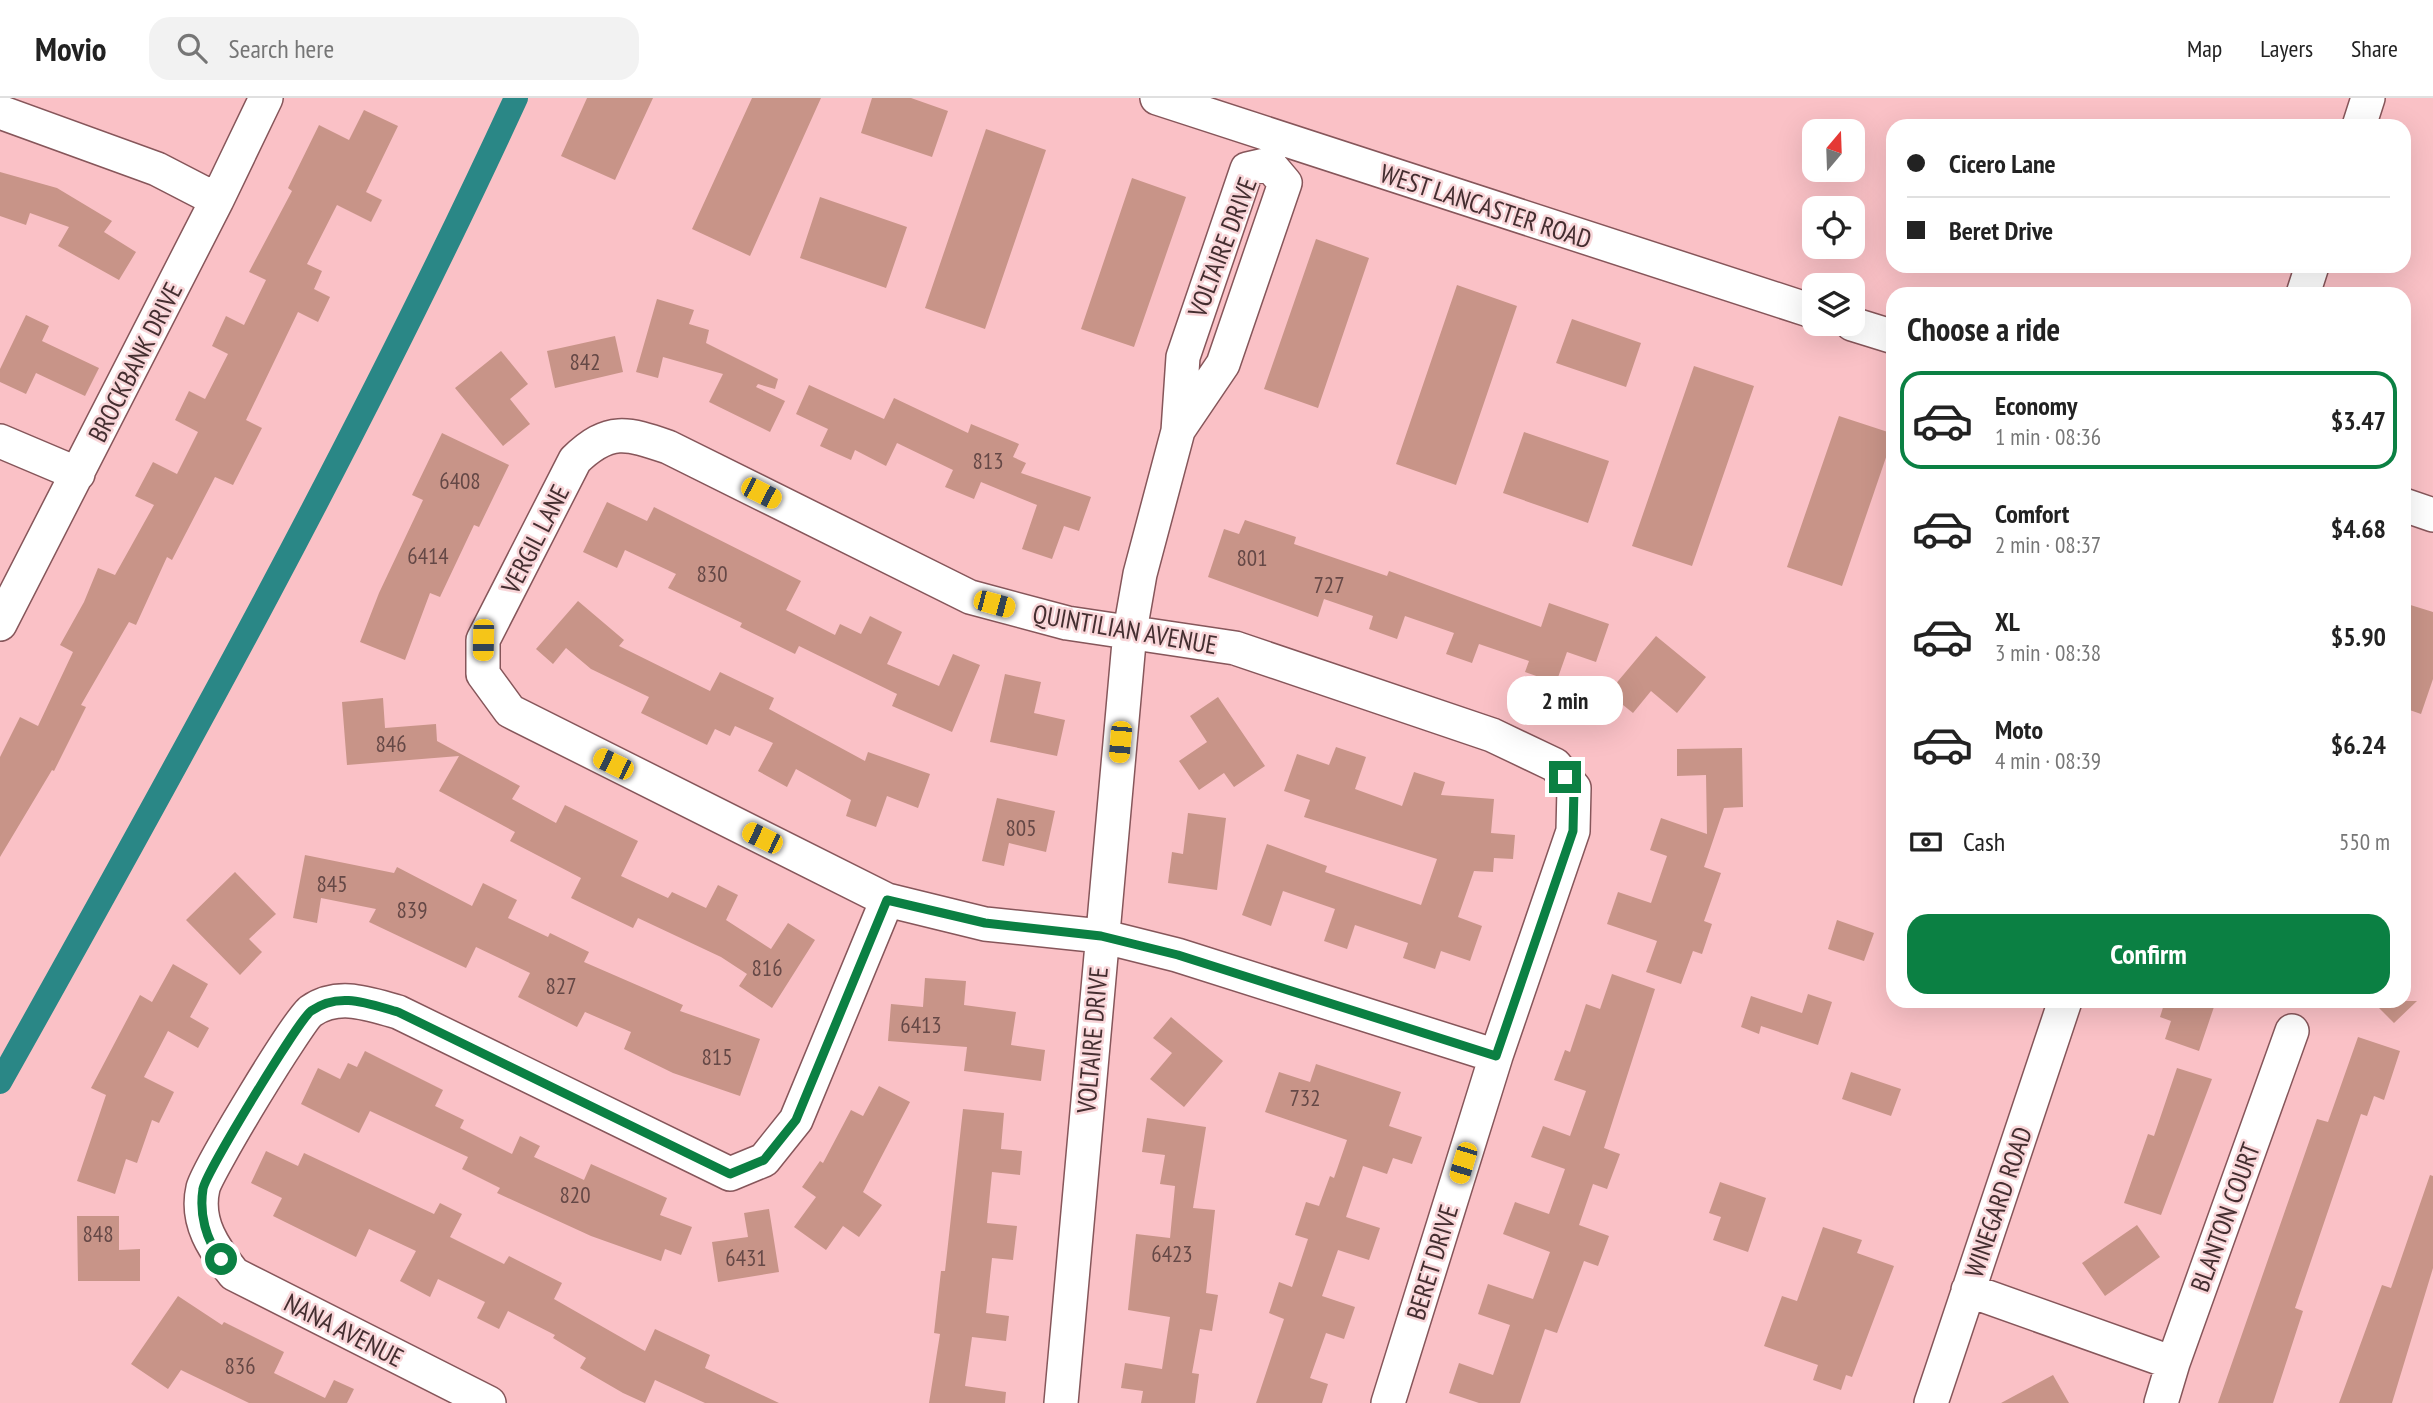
<!DOCTYPE html>
<html lang="en">
<head>
<meta charset="utf-8">
<style>
  body { margin:0; font-family:"PT Sans Narrow",sans-serif; background:#f2f2f2; color:#222; height:100vh; display:flex; flex-direction:column; font-size:26px; white-space:nowrap }
  * { box-sizing:border-box; margin:0 }
  p { font-size:23px; color:#767676 }
  .icon { flex:none; width:38px; height:38px; fill:none; stroke:currentColor; stroke-width:2; stroke-linecap:round; stroke-linejoin:round }
  .map { position:relative; flex:1; overflow:hidden }
  .details { position:absolute; left:1886px; top:189px; width:525px; height:721px; display:flex; flex-direction:column; background:#fff; border-radius:21px; box-shadow:0 7px 28px #0002 }
  .details>* { flex:none }
  .guide { position:absolute; left:1886px; top:21px; width:525px; height:154px; border-radius:21px; box-shadow:0 7px 28px #0002; display:grid; align-content:center; height:154px; padding:0 21px; background:#fff }
  .needle { width:46px; rotate:19deg }
  .fabs { position:absolute; left:1802px; top:21px; display:grid; gap:14px }
  .fabs a { display:grid; place-items:center; width:63px; height:63px; border-radius:14px; background:#fff; box-shadow:0 7px 28px #0002; font-size:35px }
  .end { position:absolute; width:32px; height:32px; margin:-16px; border:9px solid #0b8043; background:#fff; box-shadow:0 0 0 4px #fff }
  .from { border-radius:50% }
  .bubble { position:absolute; height:49px; border-radius:21px; background:#fff; box-shadow:0 7px 28px #0002; font-size:23px; font-weight:600; line-height:49px; text-align:center }
  .car { position:absolute; width:21px; height:42px; margin:-21px -10px; border-radius:9px; box-shadow:0 0 5px 2px #0007; background:linear-gradient(#f5c518 24%,#345 0 40%,#f5c518 0 76%,#345 0 86%,#f5c518 0) }
  .guide b { display:flex; align-items:center; gap:24px; height:66px; font-size:26px }
  .guide b+b { border-top:2px solid #e0e0e0 }
  .guide i { width:18px; height:18px; background:#222 }
  ul { padding:0; list-style:none }
  li { display:flex; align-items:center; gap:21px; height:98px; margin:0 14px 10px; padding:0 7px; border:4px solid transparent; border-radius:21px }
  li div { flex:1 }
  li b { display:block; font-size:26px }
  li em { font-style:normal; font-weight:600 }
  li.active { border-color:#0b8043 }
  li>.icon { width:63px; height:63px; stroke-width:1.5 }
  h2 { padding:0 21px; font-size:32px; line-height:84px }
  .pay { display:flex; align-items:center; gap:18px; height:77px; padding:0 21px; font-size:26px }
  .pay p { margin-inline-start:auto }
  .button { display:flex; gap:14px; margin-top:auto; padding:14px 21px }
  .button a { flex:1; height:80px; border-radius:21px; background:#0b8043; color:#fff; font-size:28px; font-weight:600; line-height:80px; text-align:center }
  header { display:flex; align-items:center; gap:42px; box-sizing:border-box; height:98px; padding:0 35px; background:#fff; border-bottom:2px solid #e0e0e0 }
  header strong { font-size:33px }
  nav { display:flex; gap:38px; margin-inline-start:auto; font-size:24px }
  .search { width:490px; height:63px; background:#f2f2f2; display:flex; align-items:center; gap:18px; box-sizing:border-box; padding:0 24px; border-radius:21px; color:#767676; font-size:26px }
  .map>svg:first-child { display:block }
  .lines { fill:none; stroke-linecap:round; stroke-linejoin:round }
  .canal { stroke:#2a8786; stroke-width:24 }
  .building { fill:#c89488 }
  .minor-casing { stroke:#86565a; stroke-width:36 }
  .minor { stroke:#fff; stroke-width:33 }
  .route { stroke:#0b8043; stroke-width:9 }
  .labels { text-anchor:middle; dominant-baseline:central; stroke-width:5; stroke-linejoin:round; paint-order:stroke }
  .number-label { font-size:23px; fill:#654846 }
  .street-label { font-size:26px; fill:#442e30; stroke:#f8d5d8 }
</style>
</head>
<body>
<header>
<strong>Movio</strong>
<div class="search"><svg class="icon" aria-label="search" viewBox="0 0 24 24"><circle cx="10" cy="10" r="6"/><path d="M15 15l6 6"/></svg>Search here</div>
<nav><a>Map</a><a>Layers</a><a>Share</a></nav>
</header>
<div class="map">
<svg width="2433" height="1305" viewBox="0 0 2433 1305">
  <rect width="100%" height="100%" fill="#fac1c6"/>
  <g class="lines">
    <path class="canal" d="M0 984C181 661 361 336 516 0"/>
  </g>
  <path class="building" d="M587 0H653L615 82 561 58Z
    M752 0H821L750 158 692 131Z
    M872 0H911L948 13 932 59 861 35Z
    M364 12 398 28 366 94 382 102 371 124 337 107 307 166 322 173 314 191 330 199 318 224 298 214 246 322 262 330 233 387 215 379 172 462 167 459 136 527 129 524 81 607 86 609 54 673 52 672 0 759V659L20 619 38 628 73 554 60 547 84 504 98 470 115 477 154 407 135 398 153 364 177 376 198 334 175 322 189 293 205 301 228 256 212 248 226 218 244 227 266 182 249 174 292 93 288 90 319 27 349 42Z
    M986 31 1046 52 985 231 925 210Z
    M0 74 57 90 112 123 104 134 136 154 119 182 58 148 69 129 30 115 26 127 0 118Z
    M1132 80 1186 99 1134 249 1081 231Z
    M820 99 907 129 886 190 800 160Z
    M1316 141 1369 160 1318 310 1264 291Z
    M1457 187 1517 208 1456 387 1396 366Z
    M657 201 694 212 689 226 709 232 706 245 778 281 775 291 758 286 756 289 785 303 770 334 709 304 723 276 663 259 658 280 636 274Z
    M26 217 49 228 42 243 99 270 85 298 36 275 26 296 0 284V271Z
    M1572 221 1641 245 1626 289 1556 265Z
    M615 238 623 274 555 290 547 253Z
    M501 253 528 286 510 301 530 326 503 348 455 290Z
    M1694 268 1754 288 1692 468 1632 448Z
    M809 287 884 321 894 300 968 335 971 326 1019 346 1013 359 1026 365 1021 375 1091 399 1079 433 1064 428 1052 461 1022 451 1037 407 981 384 974 401 945 389 953 372 897 345 886 368 855 352 851 362 820 348 828 331 796 316Z
    M1839 318 1894 336 1842 488 1787 469Z
    M1524 334 1609 363 1588 425 1503 395Z
    M442 335 509 367 479 429 474 427 440 499 430 495 405 562 360 544 379 495 423 402 412 397Z
    M607 404 647 423 654 409 801 483 786 512 835 537 840 526 861 536 870 518 902 534 887 566 939 588 953 556 980 567 952 634 892 608 897 596 799 548 795 556 740 529 742 525 668 490 676 476 625 452 617 470 583 454Z
    M1245 422 1296 439 1294 446 1387 478 1389 473 1541 529 1549 505 1609 526 1596 564 1567 554 1556 585 1525 574 1529 563 1479 546 1472 565 1446 556 1454 535 1405 518 1397 541 1369 531 1373 518 1324 501 1318 519 1208 479 1224 431 1239 436Z
    M578 503 624 542 619 548 710 593 720 574 774 600 769 611 865 663 868 654 930 676 918 710 887 698 876 729 846 718 851 702 796 671 787 689 758 673 773 645 735 628 730 638 715 631 707 647 641 615 649 599 591 571 566 550 553 566 536 551Z
    M2404 505 2433 514V581L2421 616 2404 610Z
    M1656 538 1706 579 1677 615 1651 593 1633 615 1608 595Z
    M1005 576 1041 584 1034 615 1065 622 1057 658 990 644Z
    M1218 599 1265 668 1234 689 1224 675 1199 692 1179 663 1207 644 1190 618Z
    M383 600 385 630 436 626 437 643 520 688 512 701 556 725 565 707 638 743 621 778 668 800 672 794 706 810 718 787 738 797 726 822 771 851 788 825 815 842 772 910 739 888 747 876 721 859 638 820 633 830 571 800 581 780 510 743 515 734 439 693 459 658 347 667 342 604Z
    M1336 649 1366 659 1355 691 1402 708 1414 674 1445 684 1441 697 1494 701 1491 735 1515 737 1513 761 1494 760 1493 774 1474 773 1458 819 1482 828 1470 863 1441 853 1435 871 1403 860 1408 845 1355 827 1347 851 1324 843 1335 811 1283 793 1271 828 1242 817 1267 746 1327 768 1325 774 1421 807 1437 761 1304 719 1310 702 1284 693 1297 656 1329 667Z
    M1742 650 1743 709 1724 710 1704 769 1721 775 1704 823 1712 826 1702 856 1693 853 1681 886 1646 874 1657 843 1607 826 1618 794 1651 805 1667 758 1650 752 1661 720 1707 736 1706 677 1677 678V651Z
    M997 700 1055 713 1046 754 1009 745 1004 768 982 763Z
    M1188 715 1226 720 1217 792 1168 785 1172 754 1183 756Z
    M305 757 394 775 397 769 472 808 483 785 517 802 508 820 548 839 550 835 589 854 584 864 683 907 680 913 760 941 740 998 673 975 624 951 631 934 585 914 577 929 518 899 530 875 476 849 466 870 369 824 376 811 321 800 317 825 293 820Z
    M235 774 276 816 249 841 262 854 240 877 186 822Z
    M1837 822 1874 835 1864 863 1828 851Z
    M173 866 208 886 190 919 209 930 198 950 168 933 144 979 174 994 159 1025 152 1022 137 1065 126 1061 115 1096 77 1083 106 997 91 990 140 897 152 904Z
    M1612 876 1655 891 1604 1050 1620 1056 1607 1091 1593 1086 1579 1127 1609 1138 1598 1168 1584 1163 1557 1235 1545 1231 1520 1305H1479L1449 1295 1459 1265 1493 1277 1510 1227 1478 1216 1488 1186 1533 1201 1550 1154 1503 1136 1515 1104 1549 1116 1565 1071 1531 1059 1543 1028 1570 1038 1586 993 1554 982 1565 952 1570 954 1586 906 1600 911Z
    M925 880 966 883 964 907 1016 914 1011 947 1045 952 1041 983 964 973 967 949 888 943 891 906 923 909Z
    M1808 896 1832 904 1818 947 1761 928 1759 936 1741 929 1751 898 1802 915Z
    M2165 903H2216L2199 953 2165 941 2171 923 2160 919Z
    M2372 903H2417L2394 925Z
    M1171 919 1223 963 1184 1009 1150 981 1172 955 1153 940Z
    M2358 939 2400 953 2384 1002 2374 998 2367 1018 2361 1016 2295 1210 2303 1213 2273 1305H2218L2317 1021 2328 1024Z
    M365 953 443 992 435 1008 464 1022 460 1030 512 1056 520 1038 540 1048 534 1059 584 1082 591 1066 667 1100 660 1117 692 1129 681 1157 665 1151 661 1163 591 1138 497 1095 500 1090 462 1071 468 1059 370 1013 359 1035 301 1006 318 970 340 981 348 965 357 969Z
    M1316 966 1401 994 1389 1028 1422 1039 1412 1066 1393 1060 1387 1076 1363 1068 1346 1119 1380 1130 1369 1162 1338 1152 1322 1198 1355 1209 1344 1241 1326 1235 1310 1280 1328 1286 1322 1305H1256L1284 1221 1269 1215 1279 1184 1292 1189 1308 1141 1295 1137 1306 1104 1319 1108 1330 1078 1334 1080 1347 1042 1265 1014 1279 974 1310 984Z
    M2177 970 2212 981 2161 1117 2124 1105 2148 1036 2154 1038Z
    M1851 974 1901 991 1891 1018 1842 1001Z
    M879 988 910 1004 863 1094 882 1107 859 1139 843 1128 826 1152 794 1129 816 1099 802 1089 820 1063 823 1065 851 1012 863 1018Z
    M963 1011 1004 1015 1001 1051 1022 1053 1020 1077 992 1074 987 1125 1017 1128 1013 1162 992 1160 986 1215 1009 1218 1006 1243 972 1239 965 1288 1006 1294 1005 1305H929L940 1236 934 1235 941 1173H945Z
    M1147 1020 1206 1029 1193 1110 1215 1112 1206 1195 1218 1197 1212 1233 1200 1231 1192 1275 1199 1276 1195 1305H1141L1143 1293 1121 1290 1125 1265 1162 1271 1170 1219 1128 1212 1136 1136 1170 1140 1175 1088 1160 1086 1165 1057 1142 1054Z
    M266 1053 298 1068 304 1055 434 1116 440 1105 462 1116 450 1139 504 1166 509 1158 562 1185 554 1201 645 1253 655 1231 710 1257 705 1270 779 1305H705L655 1282 645 1305 623 1295 580 1270 586 1260 553 1240 555 1237 508 1213 499 1231 477 1220 485 1204 438 1181 430 1199 400 1183 416 1153 369 1131 356 1159 273 1118 282 1100 251 1085Z
    M2430 1077 2433 1078V1170L2392 1305H2339L2382 1187 2391 1190Z
    M1720 1084 1766 1100 1748 1154 1713 1142 1721 1119 1709 1115Z
    M769 1111 779 1174 718 1184 712 1144 748 1139 744 1115Z
    M77 1118H119V1152L140 1151V1183H78Z
    M2137 1127 2160 1159 2105 1198 2082 1165Z
    M1823 1129 1862 1142 1857 1155 1894 1168 1852 1279 1846 1277 1841 1292 1813 1282 1818 1267 1764 1248 1782 1198 1797 1203Z
    M178 1198 222 1227 224 1224 284 1254 274 1275 325 1300 334 1282 354 1291 347 1305H249L181 1272 168 1291 131 1266Z
    M2053 1277 2069 1305H2001Z"/>
  <g class="lines">
    <g class="minor-casing">
      <path id="minor" d="M1157 0 1815 214
        M0 14 157 71 217 102
        M2359 28 2368 0
        M2303 196 2312 168
        M1852 226 1894 239
        M1179 331 1223 266 1285 85 1269 66
        M0 343 78 376
        M2404 407 2433 417
        M0 526 217 102 266 0
        M1968 1192 2173 1265
        M489 1305 234 1176C214 1151 195 1124 203 1090 207 1073 298 922 311 913 339 894 369 906 398 914L730 1076 764 1062 796 1022 887 802
        M1061 1305 1130 533 1140 476 1178 333 1183 259 1247 71 1269 66
        M1388 1305 1496 958 1573 733 1574 690 1555 667 1492 637 1235 550 1067 525 970 499 668 349C627 335 609 329 575 362L483 542V576L510 613 887 802 985 826 1101 838 1177 857 1496 958
        M1931 1305 2065 903
        M2161 1305 2173 1265 2292 933"/>
    </g>
    <use href="#minor" class="minor"/>
  </g>
  <g class="lines">
    <path class="route" d="M221 1161C206 1142 199 1116 203 1091 205 1076 298 923 311 913 339 893 369 906 398 914L730 1076 764 1062 796 1022 887 802 985 825 1101 838 1178 857 1496 958 1573 733 1574 690 1565 679"/>
  </g>
  <g class="labels">
    <g class="number-label">
      <text x="585" y="263">842</text>
      <text x="988" y="362">813</text>
      <text x="460" y="382">6408</text>
      <text x="428" y="457">6414</text>
      <text x="1252" y="459">801</text>
      <text x="712" y="475">830</text>
      <text x="1329" y="486">727</text>
      <text x="391" y="645">846</text>
      <text x="1021" y="729">805</text>
      <text x="332" y="785">845</text>
      <text x="412" y="811">839</text>
      <text x="767" y="869">816</text>
      <text x="561" y="887">827</text>
      <text x="921" y="926">6413</text>
      <text x="717" y="958">815</text>
      <text x="1305" y="999">732</text>
      <text x="575" y="1096">820</text>
      <text x="98" y="1135">848</text>
      <text x="1172" y="1155">6423</text>
      <text x="746" y="1159">6431</text>
      <text x="240" y="1267">836</text>
    </g>
    <g class="street-label">
      <text transform="translate(1486 108) rotate(18)">WEST LANCASTER ROAD</text>
      <text transform="translate(1222 149) rotate(-69)">VOLTAIRE DRIVE</text>
      <text transform="translate(135 264) rotate(-63)">BROCKBANK DRIVE</text>
      <text transform="translate(535 441) rotate(-63)">VERGIL LANE</text>
      <text transform="translate(1125 531) rotate(10)">QUINTILIAN AVENUE</text>
      <text transform="translate(1092 942) rotate(-85)">VOLTAIRE DRIVE</text>
      <text transform="translate(1998 1104) rotate(-71)">WINEGARD ROAD</text>
      <text transform="translate(2225 1119) rotate(-70)">BLANTON COURT</text>
      <text transform="translate(1432 1164) rotate(-73)">BERET DRIVE</text>
      <text transform="translate(344 1232) rotate(27)">NANA AVENUE</text>
    </g>
  </g>
</svg>
<div class="fabs">
<a><svg class="needle" viewBox="-14 -14 28 28"><path d="M0-13l5 13h-10z" fill="#e53935"/><path d="M0 13l5-13h-10z" fill="#767676"/></svg></a>
<a><svg class="icon" aria-label="locate" viewBox="0 0 24 24"><circle cx="12" cy="12" r="6"/><path d="M12 2v4M12 18v4M2 12h4M18 12h4"/></svg></a>
<a><svg class="icon" aria-label="layers" viewBox="0 0 24 24"><path d="M12 4l9 5-9 5-9-5zM3 14l9 5 9-5"/></svg></a>
</div>
<i class="end from" style="left:221px;top:1161px"></i>
<i class="end" style="left:1565px;top:679px"></i>
<div class="bubble" style="left:1507px;top:578px;width:116px">2 min</div>
<i class="car" style="left:761px;top:395px;rotate:117deg"></i>
<i class="car" style="left:994px;top:506px;rotate:105deg"></i>
<i class="car" style="left:483px;top:542px;rotate:181deg"></i>
<i class="car" style="left:1120px;top:644px;rotate:185deg"></i>
<i class="car" style="left:613px;top:666px;rotate:296deg"></i>
<i class="car" style="left:762px;top:740px;rotate:296deg"></i>
<i class="car" style="left:1463px;top:1065px;rotate:197deg"></i>
<div class="guide">
<b><i class="from"></i>Cicero Lane</b>
<b><i></i>Beret Drive</b>
</div>
<section class="details">
<h2>Choose a ride</h2>
<ul>
<li class="active"><svg class="icon" aria-label="car" viewBox="0 0 24 24"><path d="M5 17H2v-5l4-1 3-4h7l3 4 3 1v5h-3M9 17h6M6 11h13"/><circle cx="7" cy="17" r="2"/><circle cx="17" cy="17" r="2"/></svg><div><b>Economy</b><p>1 min · 08:36</p></div><em>$3.47</em></li>
<li><svg class="icon" aria-label="car" viewBox="0 0 24 24"><path d="M5 17H2v-5l4-1 3-4h7l3 4 3 1v5h-3M9 17h6M6 11h13"/><circle cx="7" cy="17" r="2"/><circle cx="17" cy="17" r="2"/></svg><div><b>Comfort</b><p>2 min · 08:37</p></div><em>$4.68</em></li>
<li><svg class="icon" aria-label="car" viewBox="0 0 24 24"><path d="M5 17H2v-5l4-1 3-4h7l3 4 3 1v5h-3M9 17h6M6 11h13"/><circle cx="7" cy="17" r="2"/><circle cx="17" cy="17" r="2"/></svg><div><b>XL</b><p>3 min · 08:38</p></div><em>$5.90</em></li>
<li><svg class="icon" aria-label="car" viewBox="0 0 24 24"><path d="M5 17H2v-5l4-1 3-4h7l3 4 3 1v5h-3M9 17h6M6 11h13"/><circle cx="7" cy="17" r="2"/><circle cx="17" cy="17" r="2"/></svg><div><b>Moto</b><p>4 min · 08:39</p></div><em>$6.24</em></li>
</ul>
<div class="pay"><svg class="icon" aria-label="cash" viewBox="0 0 24 24"><path d="M3 7h18v10H3z"/><circle cx="12" cy="12" r="2"/></svg>Cash<p>550 m</p></div>
<div class="button"><a>Confirm</a></div>
</section>
</div>
</body>
</html>
